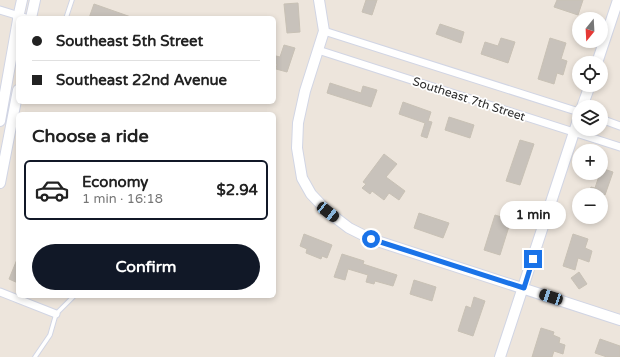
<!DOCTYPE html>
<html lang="en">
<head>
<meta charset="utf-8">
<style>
  body { margin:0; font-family:"Varela Round",sans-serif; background:#f6f6f6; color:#222; height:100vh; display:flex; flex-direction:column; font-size:15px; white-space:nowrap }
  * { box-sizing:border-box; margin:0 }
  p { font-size:13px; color:#767676 }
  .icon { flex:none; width:22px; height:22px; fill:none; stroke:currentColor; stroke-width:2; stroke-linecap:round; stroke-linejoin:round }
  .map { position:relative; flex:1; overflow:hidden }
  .panel { position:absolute; left:16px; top:112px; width:260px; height:186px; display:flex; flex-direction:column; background:#fff; border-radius:6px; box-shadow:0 2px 6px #0003 }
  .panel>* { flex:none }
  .banner { position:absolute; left:16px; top:16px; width:260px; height:88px; border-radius:6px; box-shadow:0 2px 6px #0003; display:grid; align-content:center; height:88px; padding:0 16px; background:#fff }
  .needle { width:26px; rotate:198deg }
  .fabs { position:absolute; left:572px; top:12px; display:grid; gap:8px }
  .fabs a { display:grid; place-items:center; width:36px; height:36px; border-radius:50%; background:#fff; box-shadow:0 2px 6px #0003; font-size:20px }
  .end { position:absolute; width:18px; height:18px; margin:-9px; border:5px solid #1a73e8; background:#fff; box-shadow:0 0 0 2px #fff }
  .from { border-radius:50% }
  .bubble { position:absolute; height:28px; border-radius:14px; background:#fff; box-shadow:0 2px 6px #0003; font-size:13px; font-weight:700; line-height:28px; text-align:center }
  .car { position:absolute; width:12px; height:24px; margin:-12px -6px; border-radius:5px; box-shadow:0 0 3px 1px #0007; background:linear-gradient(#222 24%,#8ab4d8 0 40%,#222 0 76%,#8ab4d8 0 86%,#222 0) }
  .banner b { display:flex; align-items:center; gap:14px; height:38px; font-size:15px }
  .banner b+b { border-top:1px solid #e0e0e0 }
  .banner i { width:10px; height:10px; background:#222 }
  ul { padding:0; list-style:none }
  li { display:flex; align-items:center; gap:12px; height:60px; margin:0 8px 6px; padding:0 8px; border:2px solid transparent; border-radius:6px }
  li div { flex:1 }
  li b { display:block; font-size:15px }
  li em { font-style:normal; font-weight:700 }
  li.current { border-color:#111827 }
  li>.icon { width:36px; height:36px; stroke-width:1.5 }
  h2 { padding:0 16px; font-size:18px; line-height:48px }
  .button { display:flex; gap:8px; margin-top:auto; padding:8px 16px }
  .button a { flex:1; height:46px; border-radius:24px; background:#111827; color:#fff; font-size:16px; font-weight:700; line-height:46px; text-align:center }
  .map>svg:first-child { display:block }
  .building { fill:#c8c2bb; stroke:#c8c1b5 }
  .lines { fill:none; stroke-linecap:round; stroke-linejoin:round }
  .lane-casing { stroke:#d1d5e4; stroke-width:5.5 }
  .street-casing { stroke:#d1d5e4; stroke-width:9 }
  .secondary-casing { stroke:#d1d5e4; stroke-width:12 }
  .lane { stroke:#fff; stroke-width:3.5 }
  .street { stroke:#fff; stroke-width:7 }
  .secondary { stroke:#fff; stroke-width:10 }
  .route { stroke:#1a73e8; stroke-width:5 }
  .labels { text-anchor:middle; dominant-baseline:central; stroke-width:3.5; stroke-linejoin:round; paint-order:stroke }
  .street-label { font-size:12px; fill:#2a2a2a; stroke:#fff }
</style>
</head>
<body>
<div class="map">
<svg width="620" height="357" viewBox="0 0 620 357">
  <rect width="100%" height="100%" fill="#ede5dc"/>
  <path class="building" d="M366 0H377L372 15 362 12Z
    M557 0H583L578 15 554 7Z
    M298 3 300 32 287 33 284 4Z
    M94 4 131 17V18H89Z
    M440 24 464 32 461 43 436 34Z
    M501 38 515 42 508 63 481 54 485 42 498 46Z
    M550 38 566 43 561 59 567 61 563 75 557 73 554 84 538 79Z
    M284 45 295 48 287 72 276 69 277 64H274L276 56 280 57Z
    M330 83 361 93 363 86 377 90 371 107 327 93Z
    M403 102 431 112 428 121 432 122 427 138 421 136 425 123 399 114Z
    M449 117 474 125 470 138 445 130Z
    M520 140 534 144 520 185 506 181Z
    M384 154 397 164 386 177 405 191 399 200 389 193 384 200 372 191 370 194 362 188 366 184 363 182Z
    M601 168 613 172 605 195H588L591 187 595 188 600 173H601Z
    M419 213 449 223 443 238 414 228Z
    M495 215 511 220 500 255 484 250Z
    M304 234 332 245 327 258 322 256 321 259 306 253 307 249 300 246Z
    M573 234 588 239 585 248 592 251 589 262 578 258 575 270 563 266Z
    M342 254 364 261 363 264 397 275 393 286 375 281 374 284 366 282 368 275 348 269 345 280 334 277Z
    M18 257V283L9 279Z
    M579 272 587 284 579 289 571 278Z
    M414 280 436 287 432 301 410 294Z
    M474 297 485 301 473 336 458 331 466 306 471 308Z
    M541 328 554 332 553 335 560 338 559 343 565 345 563 354 554 351 552 357H532Z
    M600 339 620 346V357H607L595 353Z"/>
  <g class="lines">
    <g class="lane-casing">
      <path id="lane" d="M66 18 72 0
        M35 357 50 335 56 314 74 296"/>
    </g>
    <g class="street-casing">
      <path id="street" d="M0 10 26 18
        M324 31 579 112
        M318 50 620 147
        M601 119 620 126
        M0 292 56 314"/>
    </g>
    <g class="secondary-casing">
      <path id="secondary" d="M319 0 324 31 305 91 298 123 297 148 302 178 311 194 328 212 349 228 371 239 620 320
        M18 18 22 0
        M31 18 35 0
        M597 63 618 0
        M582 107 590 85
        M0 121 18 20
        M0 183 18 90
        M500 357 579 117"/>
    </g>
    <use href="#lane" class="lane"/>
    <use href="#street" class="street"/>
    <use href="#secondary" class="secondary"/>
  </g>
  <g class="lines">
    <path class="route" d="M371 239 524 288 533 259"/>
  </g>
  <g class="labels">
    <g class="street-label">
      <text transform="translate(469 99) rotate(18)">Southeast 7th Street</text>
    </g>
  </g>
</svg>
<div class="fabs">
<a><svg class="needle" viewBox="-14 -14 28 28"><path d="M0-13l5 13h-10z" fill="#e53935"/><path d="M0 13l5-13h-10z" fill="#767676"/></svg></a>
<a><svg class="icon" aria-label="locate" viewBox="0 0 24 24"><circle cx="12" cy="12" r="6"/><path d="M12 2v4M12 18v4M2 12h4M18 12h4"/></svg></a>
<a><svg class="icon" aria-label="layers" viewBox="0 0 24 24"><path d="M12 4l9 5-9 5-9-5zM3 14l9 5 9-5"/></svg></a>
<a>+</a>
<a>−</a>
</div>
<i class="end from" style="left:371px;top:239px"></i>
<i class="end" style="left:533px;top:259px"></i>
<div class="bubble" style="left:500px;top:201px;width:66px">1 min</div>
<i class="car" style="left:328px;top:212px;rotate:128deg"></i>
<i class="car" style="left:551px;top:297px;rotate:288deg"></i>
<div class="banner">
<b><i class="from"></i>Southeast 5th Street</b>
<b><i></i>Southeast 22nd Avenue</b>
</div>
<section class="panel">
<h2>Choose a ride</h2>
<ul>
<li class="current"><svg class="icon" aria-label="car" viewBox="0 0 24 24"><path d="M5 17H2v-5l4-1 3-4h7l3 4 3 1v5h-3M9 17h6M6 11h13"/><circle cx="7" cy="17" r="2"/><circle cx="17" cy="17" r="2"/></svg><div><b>Economy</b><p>1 min · 16:18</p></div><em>$2.94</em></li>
</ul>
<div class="button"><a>Confirm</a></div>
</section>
</div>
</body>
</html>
